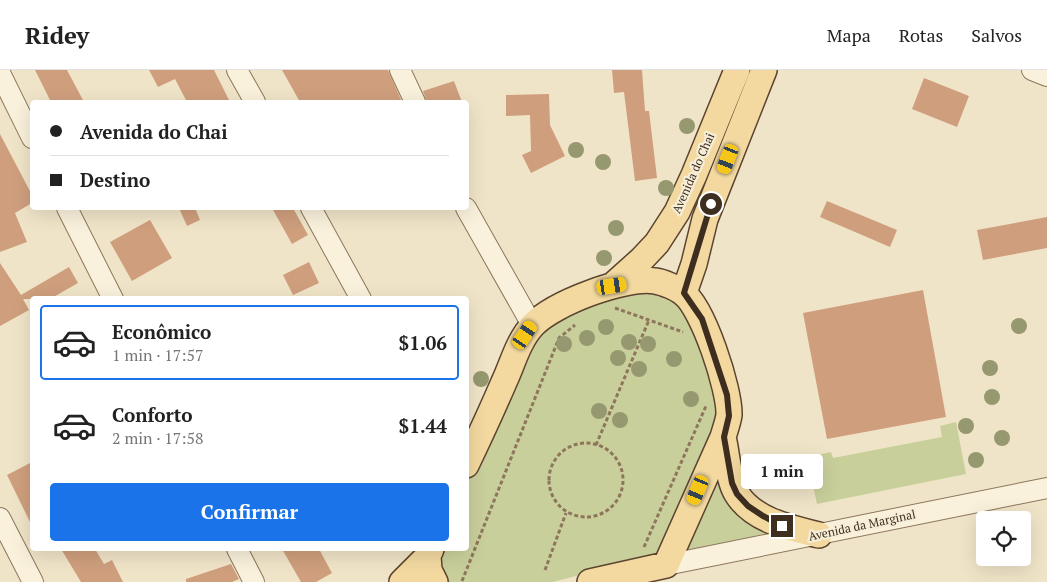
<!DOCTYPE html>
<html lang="pt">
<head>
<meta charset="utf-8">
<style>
  body { margin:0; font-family:"PT Serif",serif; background:#f6f6f6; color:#222; height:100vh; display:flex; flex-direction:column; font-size:19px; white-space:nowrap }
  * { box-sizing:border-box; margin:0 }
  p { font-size:16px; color:#767676 }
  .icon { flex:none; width:28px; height:28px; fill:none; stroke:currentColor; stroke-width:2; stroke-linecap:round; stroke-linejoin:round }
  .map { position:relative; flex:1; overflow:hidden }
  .side { position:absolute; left:30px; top:226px; width:439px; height:255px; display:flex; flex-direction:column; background:#fff; border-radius:5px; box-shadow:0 5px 20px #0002 }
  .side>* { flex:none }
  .hud { position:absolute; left:30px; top:30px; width:439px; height:110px; border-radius:5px; box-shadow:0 5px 20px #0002; display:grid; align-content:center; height:110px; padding:0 20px; background:#fff }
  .fabs { position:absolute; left:976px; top:441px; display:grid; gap:10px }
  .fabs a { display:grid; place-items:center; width:55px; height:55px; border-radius:5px; background:#fff; box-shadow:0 5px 20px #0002; font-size:25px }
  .end { position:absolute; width:22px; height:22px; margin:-11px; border:6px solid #3d2e20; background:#fff; box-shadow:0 0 0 2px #fff }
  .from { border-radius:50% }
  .bubble { position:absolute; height:35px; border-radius:5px; background:#fff; box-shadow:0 5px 20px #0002; font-size:16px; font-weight:700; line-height:35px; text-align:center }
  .car { position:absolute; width:15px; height:30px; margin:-15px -8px; border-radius:6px; box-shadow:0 0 4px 1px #0007; background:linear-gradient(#f5c518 24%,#345 0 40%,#f5c518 0 76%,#345 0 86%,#f5c518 0) }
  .hud b { display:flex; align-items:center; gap:18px; height:48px; font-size:19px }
  .hud b+b { border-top:1px solid #e0e0e0 }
  .hud i { width:12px; height:12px; background:#222 }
  ul { padding:9px 0 0; list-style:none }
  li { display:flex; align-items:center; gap:15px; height:75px; margin:0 10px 8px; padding:0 10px; border:2px solid transparent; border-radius:5px }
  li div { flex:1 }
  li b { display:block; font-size:19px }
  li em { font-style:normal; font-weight:700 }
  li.active { border-color:#1a73e8 }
  li>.icon { width:45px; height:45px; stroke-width:1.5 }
  .primary-button { display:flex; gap:10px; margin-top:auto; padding:10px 20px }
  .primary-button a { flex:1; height:58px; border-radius:5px; background:#1a73e8; color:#fff; font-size:20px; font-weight:700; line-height:58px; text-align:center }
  header { display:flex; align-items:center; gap:30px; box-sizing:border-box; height:70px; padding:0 25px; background:#fff; border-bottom:1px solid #e0e0e0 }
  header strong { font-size:24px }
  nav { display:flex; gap:28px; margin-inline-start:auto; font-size:18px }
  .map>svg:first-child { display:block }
  .green { fill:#c9cf9b }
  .building { fill:#cf9f7d }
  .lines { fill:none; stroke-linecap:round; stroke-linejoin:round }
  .minor-casing { stroke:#8d765c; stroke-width:22 }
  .major-casing { stroke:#5b4430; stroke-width:28 }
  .path { stroke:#8d765c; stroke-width:3; stroke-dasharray:4 2.5; stroke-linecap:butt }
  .minor { stroke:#faf1dc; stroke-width:20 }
  .major { stroke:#f3d9a0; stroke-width:25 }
  .tree { fill:#96986f }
  .route { stroke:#3d2e20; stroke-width:6 }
  .labels { text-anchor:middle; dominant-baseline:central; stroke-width:4.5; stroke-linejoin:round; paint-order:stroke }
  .street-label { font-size:12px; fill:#3d2e20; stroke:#f7eed8 }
</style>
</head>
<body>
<header>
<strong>Ridey</strong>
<nav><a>Mapa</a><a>Rotas</a><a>Salvos</a></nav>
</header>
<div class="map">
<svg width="1047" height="512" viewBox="0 0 1047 512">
  <rect width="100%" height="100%" fill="#f0e4c8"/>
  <path class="green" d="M655 218 679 228 698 256 720 330 714 361 657 485 553 512H443L435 488 439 479H466V415L524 278 547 251 591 228Z
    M956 352 966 404 817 434 807 387 831 382 833 388 942 367 940 356Z
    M721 386 727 418 793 464 678 485Z"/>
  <path class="building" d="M35 0H67L84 32H51Z
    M149 0H214L230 32H187L175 9 158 17Z
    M282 0H388L402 32H300Z
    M612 0H642L645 41H649L657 108 635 111 624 22 614 23Z
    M924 8 969 26 957 57 912 39Z
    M454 11 462 32H427L423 21Z
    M549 24 550 55 565 86 531 103 522 85 531 81 530 45 506 46V25Z
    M0 64 32 125V133L15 143 27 172 0 182Z
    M827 131 897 160 890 177 820 147Z
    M179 138H195L200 150 187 156Z
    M272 138H293L308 165 292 174Z
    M1047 147V178L983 190 977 160Z
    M150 150 172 188 132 211 110 172Z
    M309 192 319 213 293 225 283 205Z
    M0 193 21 225 69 197 78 213 50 229H23L29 240 0 256Z
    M923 220 946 347 827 369 803 243Z
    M32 392V456L7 405Z
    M61 479H95L104 494 112 490 123 512H81Z
    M282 479H319L332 503 316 512H301Z
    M231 494 239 509 232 512H186V509Z"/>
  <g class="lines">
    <g class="minor-casing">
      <path id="minor" d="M237 0 255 32
        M400 0 415 32
        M1032 0 1047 6
        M0 3 32 68
        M67 138 113 229
        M311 138 361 229
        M466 138 532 255
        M0 448 33 512
        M237 479 254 512
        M666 495 1047 418"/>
    </g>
    <g class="major-casing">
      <path id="major" d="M612 216 641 190 657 173 677 142 694 105 737 0
        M684 223 694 194 705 149 764 0
        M723 367C727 383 728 410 737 424 754 451 791 458 819 465
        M466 395C479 368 492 340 504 312 513 293 518 271 533 255 554 233 625 206 655 211 663 212 677 218 683 223 703 237 730 320 729 345 728 352 725 360 723 367L666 495 590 512
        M428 486 429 500 435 512
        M402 512 428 486 431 479"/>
    </g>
    <path class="path" d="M615 238 683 262
      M549 410a37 37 0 1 1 74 0a37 37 0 1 1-74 0Z
      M596 375 649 250
      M644 477 706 336
      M545 500 566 443
      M462 511 559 268 575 255"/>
    <use href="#minor" class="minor"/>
    <use href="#major" class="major"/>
  </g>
  <g class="tree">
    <circle cx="687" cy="56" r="8"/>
    <circle cx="576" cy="80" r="8"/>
    <circle cx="603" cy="92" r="8"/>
    <circle cx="666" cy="118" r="8"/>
    <circle cx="616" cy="158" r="8"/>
    <circle cx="604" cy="188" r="8"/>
    <circle cx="1019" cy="256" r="8"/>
    <circle cx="606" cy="257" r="8"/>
    <circle cx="587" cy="268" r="8"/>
    <circle cx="629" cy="272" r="8"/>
    <circle cx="564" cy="274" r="8"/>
    <circle cx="648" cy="274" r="8"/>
    <circle cx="618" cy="288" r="8"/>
    <circle cx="674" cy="289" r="8"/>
    <circle cx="990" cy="298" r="8"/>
    <circle cx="639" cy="299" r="8"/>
    <circle cx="481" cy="309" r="8"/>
    <circle cx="992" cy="327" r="8"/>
    <circle cx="691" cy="329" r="8"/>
    <circle cx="599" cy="341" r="8"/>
    <circle cx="620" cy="350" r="8"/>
    <circle cx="966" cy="356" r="8"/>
    <circle cx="1002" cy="368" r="8"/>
    <circle cx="976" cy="390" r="8"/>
  </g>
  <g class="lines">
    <path class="route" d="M711 134 684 223 702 249 727 325 729 346 724 367 732 413 737 424 748 436 763 446 782 456"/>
  </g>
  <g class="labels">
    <g class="street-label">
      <text transform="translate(693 103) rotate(-66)">Avenida do Chai</text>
      <text transform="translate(862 455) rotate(-12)">Avenida da Marginal</text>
    </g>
  </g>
</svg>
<div class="fabs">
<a><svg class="icon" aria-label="locate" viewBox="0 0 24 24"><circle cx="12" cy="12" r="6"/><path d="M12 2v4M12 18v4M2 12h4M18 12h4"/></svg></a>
</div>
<i class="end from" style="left:711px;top:134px"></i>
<i class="end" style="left:782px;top:456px"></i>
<div class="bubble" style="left:741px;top:384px;width:82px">1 min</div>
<i class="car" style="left:728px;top:89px;rotate:201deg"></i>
<i class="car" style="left:612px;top:216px;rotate:81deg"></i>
<i class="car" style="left:525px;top:265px;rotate:34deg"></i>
<i class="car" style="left:698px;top:420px;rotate:203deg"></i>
<div class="hud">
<b><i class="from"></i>Avenida do Chai</b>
<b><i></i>Destino</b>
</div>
<section class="side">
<ul>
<li class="active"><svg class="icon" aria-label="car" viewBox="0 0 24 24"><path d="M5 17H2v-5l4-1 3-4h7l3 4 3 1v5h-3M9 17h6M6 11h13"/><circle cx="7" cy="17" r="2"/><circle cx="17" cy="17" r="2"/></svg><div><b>Econômico</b><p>1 min · 17:57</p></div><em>$1.06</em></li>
<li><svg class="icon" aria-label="car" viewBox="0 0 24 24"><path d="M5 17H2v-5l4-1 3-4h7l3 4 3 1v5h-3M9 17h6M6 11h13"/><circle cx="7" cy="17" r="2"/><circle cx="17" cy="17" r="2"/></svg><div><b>Conforto</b><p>2 min · 17:58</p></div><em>$1.44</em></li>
</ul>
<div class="primary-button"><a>Confirmar</a></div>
</section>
</div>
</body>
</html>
